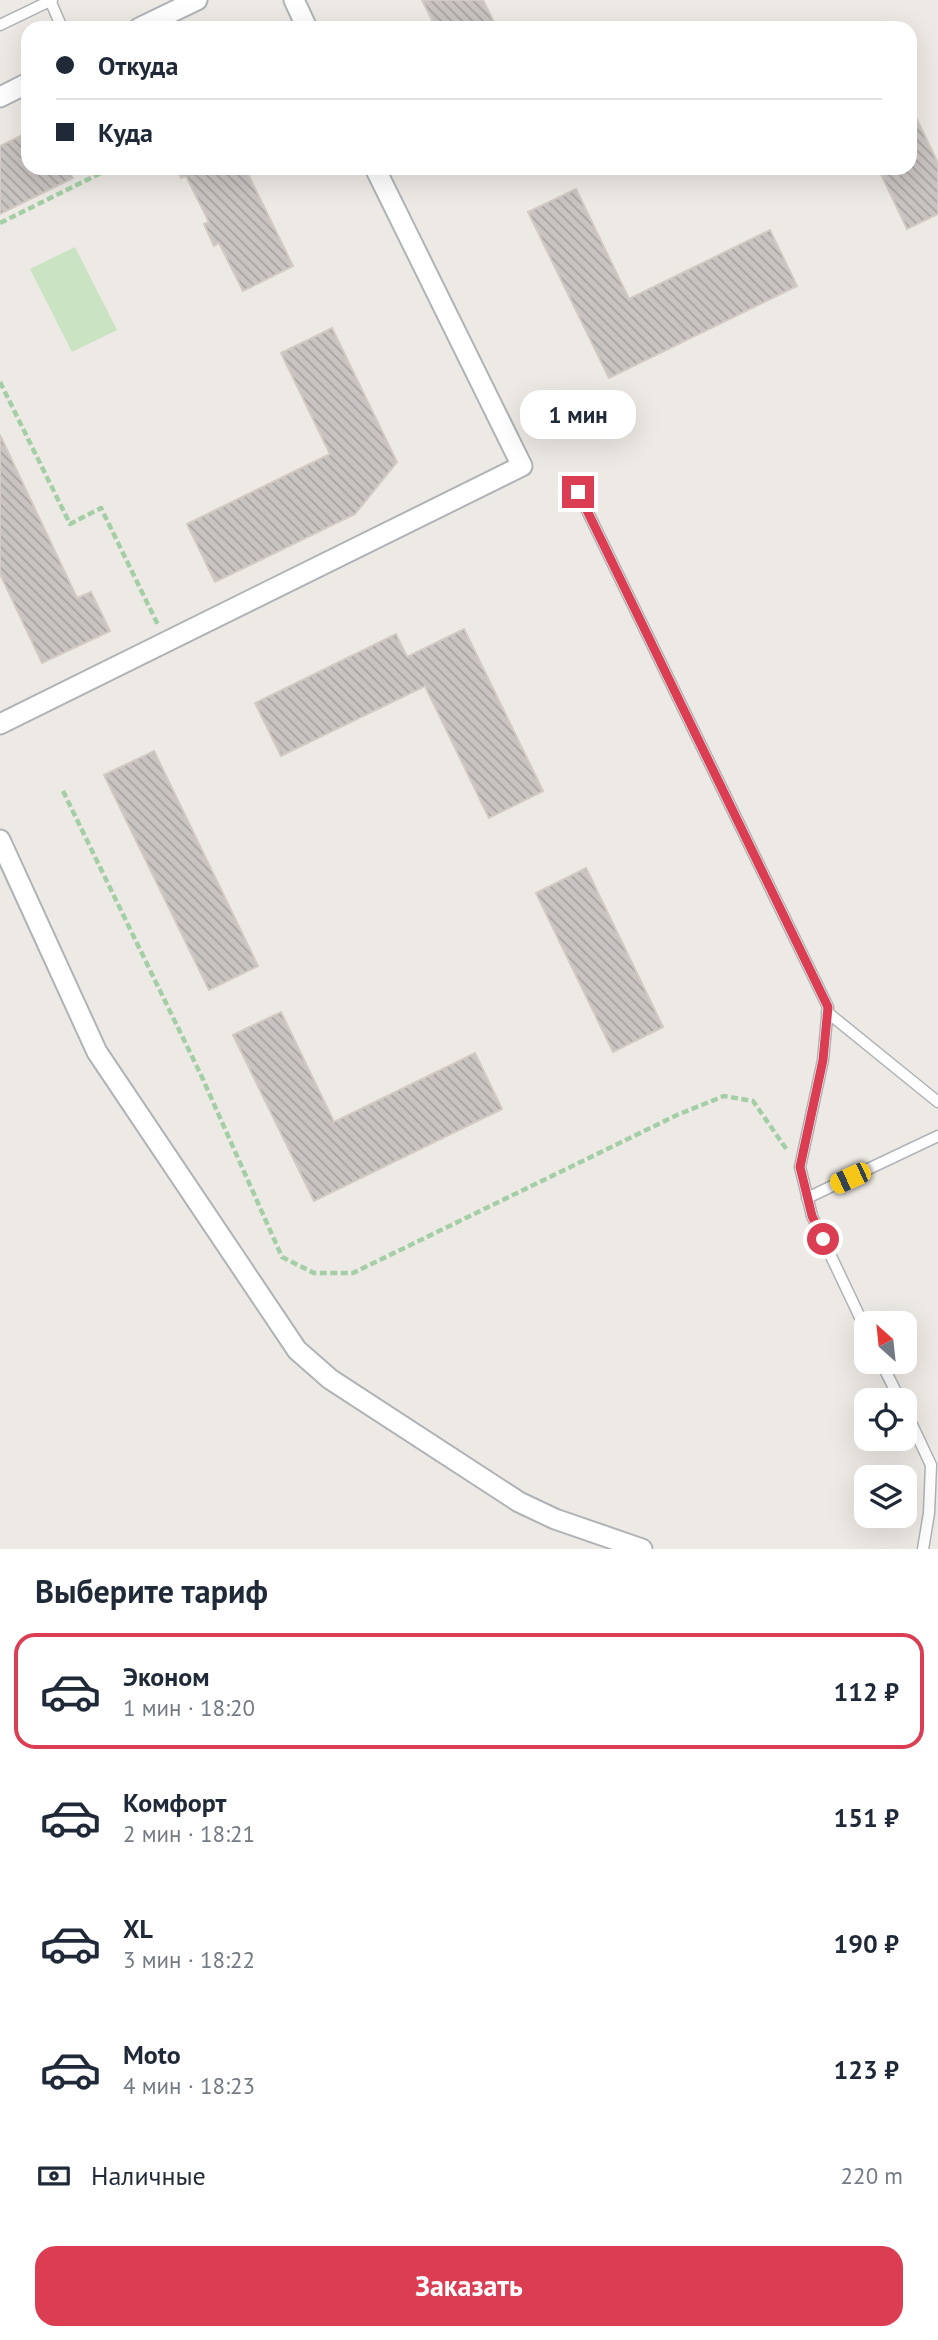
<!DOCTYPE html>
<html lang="ru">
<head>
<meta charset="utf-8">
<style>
  body { margin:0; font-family:"PT Sans",sans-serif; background:#f6f6f7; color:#1f2937; height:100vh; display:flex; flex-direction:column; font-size:26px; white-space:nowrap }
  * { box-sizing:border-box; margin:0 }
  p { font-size:23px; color:#747a83 }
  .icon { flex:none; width:38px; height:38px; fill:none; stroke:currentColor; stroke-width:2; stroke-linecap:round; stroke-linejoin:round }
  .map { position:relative; height:1549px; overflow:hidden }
  .drawer { display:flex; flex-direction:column; background:#fff; flex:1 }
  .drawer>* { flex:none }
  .hud { position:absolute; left:21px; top:21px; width:896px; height:154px; border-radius:21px; box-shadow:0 7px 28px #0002; display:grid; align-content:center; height:154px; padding:0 35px; background:#fff }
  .needle { width:46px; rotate:333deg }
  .tools { position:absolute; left:854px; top:1311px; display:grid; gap:14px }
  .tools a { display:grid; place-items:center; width:63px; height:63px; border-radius:14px; background:#fff; box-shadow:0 7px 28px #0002; font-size:35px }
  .end { position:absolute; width:32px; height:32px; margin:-16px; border:9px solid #db3d53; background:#fff; box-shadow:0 0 0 4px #fff }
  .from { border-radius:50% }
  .bubble { position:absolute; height:49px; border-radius:21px; background:#fff; box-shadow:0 7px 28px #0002; font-size:23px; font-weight:700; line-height:49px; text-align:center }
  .car { position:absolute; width:21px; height:42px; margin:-21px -10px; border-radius:9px; box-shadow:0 0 5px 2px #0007; background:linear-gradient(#f5c518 24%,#345 0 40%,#f5c518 0 76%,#345 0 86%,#f5c518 0) }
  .hud b { display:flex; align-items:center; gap:24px; height:66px; font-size:26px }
  .hud b+b { border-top:2px solid #e0e1e3 }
  .hud i { width:18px; height:18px; background:#1f2937 }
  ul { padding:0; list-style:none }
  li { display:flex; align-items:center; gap:21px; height:116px; margin:0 14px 10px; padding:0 21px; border:4px solid transparent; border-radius:21px }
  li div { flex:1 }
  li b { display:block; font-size:26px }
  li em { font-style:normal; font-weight:700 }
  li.selected { border-color:#db3d53 }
  li>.icon { width:63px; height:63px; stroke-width:1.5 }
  h2 { padding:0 35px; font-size:32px; line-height:84px }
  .pay { display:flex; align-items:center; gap:18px; height:77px; padding:0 35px; font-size:26px }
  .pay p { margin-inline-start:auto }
  .primary-button { display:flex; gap:14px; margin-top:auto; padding:14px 35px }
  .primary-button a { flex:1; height:80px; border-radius:21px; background:#db3d53; color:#fff; font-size:28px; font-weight:700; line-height:80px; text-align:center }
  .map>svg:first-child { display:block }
  .green { fill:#cae3c3 }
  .building { fill:url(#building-back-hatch); stroke:#d2cac3; stroke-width:2 }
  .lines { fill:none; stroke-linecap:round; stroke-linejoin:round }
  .lane-casing { stroke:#b0b3b6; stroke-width:13 }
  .street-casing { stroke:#b0b3b6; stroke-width:23 }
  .path { stroke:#a4cfa6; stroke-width:4.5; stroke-dasharray:7 3.5; stroke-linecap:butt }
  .lane { stroke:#fff; stroke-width:10 }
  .street { stroke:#fff; stroke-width:19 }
  .route { stroke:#db3d53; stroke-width:9 }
</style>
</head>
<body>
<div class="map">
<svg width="938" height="1549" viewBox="0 0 938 1549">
  <defs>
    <pattern id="building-back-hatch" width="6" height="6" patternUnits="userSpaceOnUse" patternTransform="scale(1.75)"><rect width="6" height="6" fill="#c9c4c1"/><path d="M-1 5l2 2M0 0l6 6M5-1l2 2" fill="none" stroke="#a6a3a0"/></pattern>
  </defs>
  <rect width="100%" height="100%" fill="#ede9e4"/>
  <path class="green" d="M75 247 117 330 72 352 30 269Z"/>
  <path class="building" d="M422 0H483L497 28H436Z
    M910 105 938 163V214L907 229 878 168H910Z
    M28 132V168H67L73 178 0 214V146Z
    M176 168H245L293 266 243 291 219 243 214 246 204 224 209 222 186 176 181 178Z
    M576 189 629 299 770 230 797 286 609 378 528 212Z
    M332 328 397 462 355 514 215 582 187 524 330 454 281 353Z
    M0 435 77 598 91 592 110 631 42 663 0 574Z
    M464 629 543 791 489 818 425 686 281 756 255 703 396 634 407 657Z
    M154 751 258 966 209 990 104 775Z
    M586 868 663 1027 613 1052 536 893Z
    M281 1012 334 1122 475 1053 502 1109 314 1201 233 1035Z"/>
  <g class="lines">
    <g class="lane-casing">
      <path id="lane" d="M50 0 62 28
        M0 25 52 0
        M578 492 828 1007 823 1060 800 1167 812 1216 866 1330
        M827 1012 938 1102
        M807 1198 938 1136
        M881 1362 900 1400
        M905 1410 931 1465 929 1513 923 1549"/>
    </g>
    <g class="street-casing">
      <path id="street" d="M294 0 307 28
        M139 28 197 0
        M0 97 28 83
        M0 724 522 466 375 168
        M0 840 97 1052 297 1350 330 1379 519 1502 555 1519 642 1549"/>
    </g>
    <path class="path" d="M0 223 111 168
      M0 382 70 524 101 508 158 625
      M63 791 201 1075 282 1257 314 1273H353L677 1115 724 1096 753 1101 787 1150"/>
    <use href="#lane" class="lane"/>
    <use href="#street" class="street"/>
  </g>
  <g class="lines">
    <path class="route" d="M578 492 828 1007 823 1060 800 1167 812 1216 823 1239"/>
  </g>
</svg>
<div class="tools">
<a><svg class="needle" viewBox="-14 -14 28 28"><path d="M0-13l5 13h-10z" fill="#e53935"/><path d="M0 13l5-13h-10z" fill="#747a83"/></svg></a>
<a><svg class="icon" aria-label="locate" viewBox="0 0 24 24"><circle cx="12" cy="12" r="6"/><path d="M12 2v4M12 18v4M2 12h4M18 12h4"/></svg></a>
<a><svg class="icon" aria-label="layers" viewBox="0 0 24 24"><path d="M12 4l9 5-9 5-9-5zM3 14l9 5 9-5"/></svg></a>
</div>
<i class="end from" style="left:823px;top:1239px"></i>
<i class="end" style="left:578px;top:492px"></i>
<div class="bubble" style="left:520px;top:390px;width:116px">1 мин</div>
<i class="car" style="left:850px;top:1178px;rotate:245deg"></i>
<div class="hud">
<b><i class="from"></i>Откуда</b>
<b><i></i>Куда</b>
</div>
</div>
<section class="drawer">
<h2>Выберите тариф</h2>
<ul>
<li class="selected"><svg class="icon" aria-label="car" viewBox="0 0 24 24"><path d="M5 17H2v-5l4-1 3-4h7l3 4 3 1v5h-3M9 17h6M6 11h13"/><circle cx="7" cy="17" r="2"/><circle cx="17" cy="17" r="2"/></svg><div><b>Эконом</b><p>1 мин · 18:20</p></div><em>112 ₽</em></li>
<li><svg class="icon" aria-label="car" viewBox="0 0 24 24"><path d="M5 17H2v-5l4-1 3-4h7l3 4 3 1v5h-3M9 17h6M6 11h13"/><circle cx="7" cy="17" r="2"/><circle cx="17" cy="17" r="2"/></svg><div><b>Комфорт</b><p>2 мин · 18:21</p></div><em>151 ₽</em></li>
<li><svg class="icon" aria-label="car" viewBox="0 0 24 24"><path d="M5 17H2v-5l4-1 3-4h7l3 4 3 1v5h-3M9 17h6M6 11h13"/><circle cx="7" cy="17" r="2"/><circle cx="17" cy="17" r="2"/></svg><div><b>XL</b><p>3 мин · 18:22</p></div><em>190 ₽</em></li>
<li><svg class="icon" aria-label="car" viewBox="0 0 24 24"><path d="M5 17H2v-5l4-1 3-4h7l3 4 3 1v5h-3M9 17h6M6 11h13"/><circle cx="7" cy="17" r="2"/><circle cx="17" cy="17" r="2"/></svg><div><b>Moto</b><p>4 мин · 18:23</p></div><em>123 ₽</em></li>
</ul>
<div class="pay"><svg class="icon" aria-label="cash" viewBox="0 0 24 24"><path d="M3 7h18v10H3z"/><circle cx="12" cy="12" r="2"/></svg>Наличные<p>220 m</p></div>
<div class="primary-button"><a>Заказать</a></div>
</section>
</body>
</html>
